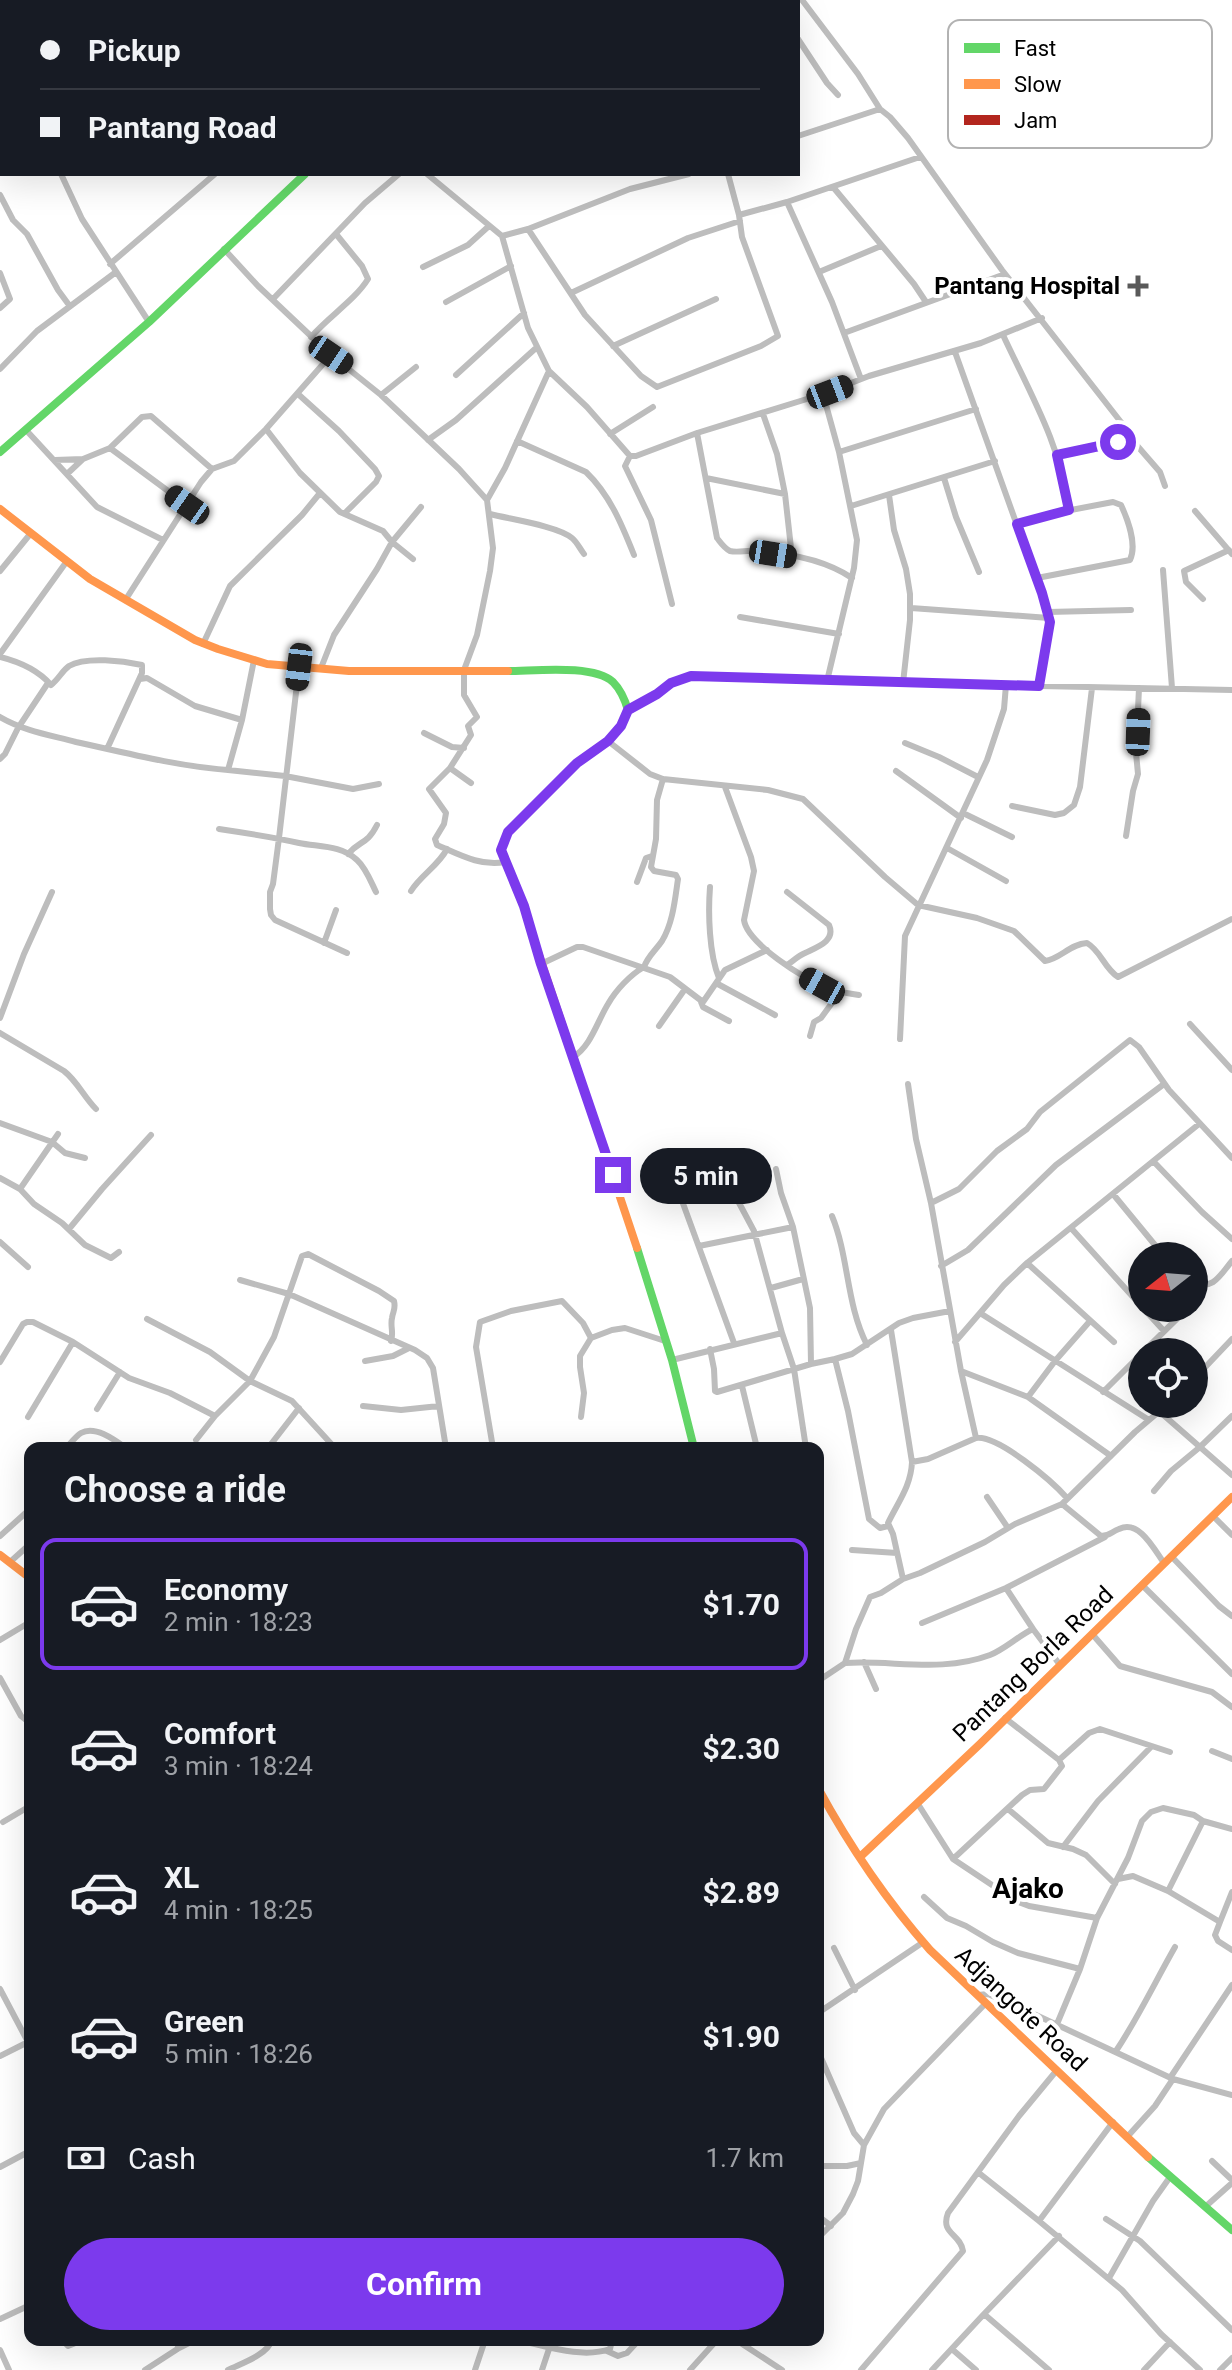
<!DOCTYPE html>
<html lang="en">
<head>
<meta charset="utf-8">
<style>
  body { margin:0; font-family:Roboto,sans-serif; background:#242831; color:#f1f3f6; height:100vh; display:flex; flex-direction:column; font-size:30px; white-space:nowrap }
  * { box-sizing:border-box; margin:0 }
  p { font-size:26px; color:#9ea1a6 }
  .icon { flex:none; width:44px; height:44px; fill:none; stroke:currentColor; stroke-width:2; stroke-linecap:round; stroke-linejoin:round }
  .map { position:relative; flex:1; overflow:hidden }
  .drawer { position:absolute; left:24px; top:1442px; width:800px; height:904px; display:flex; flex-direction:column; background:#171b24; border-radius:16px; box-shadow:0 8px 32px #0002 }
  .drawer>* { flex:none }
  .hud { position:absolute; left:0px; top:0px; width:800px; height:176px; box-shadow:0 8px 32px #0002; display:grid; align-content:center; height:176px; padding:0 40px; background:#171b24 }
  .needle { width:52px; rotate:253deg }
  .buttons { position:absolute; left:1128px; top:1242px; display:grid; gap:16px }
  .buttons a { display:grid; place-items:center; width:80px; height:80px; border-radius:50%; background:#171b24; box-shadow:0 8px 32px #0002; font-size:40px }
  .end { position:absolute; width:36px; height:36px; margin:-18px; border:10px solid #7c3aed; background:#fff; box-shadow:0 0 0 4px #fff }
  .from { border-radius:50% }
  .bubble { position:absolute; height:56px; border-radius:28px; background:#171b24; box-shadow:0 8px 32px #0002; font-size:26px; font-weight:700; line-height:56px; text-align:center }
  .car { position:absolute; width:24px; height:48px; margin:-24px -12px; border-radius:10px; box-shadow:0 0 6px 2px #0007; background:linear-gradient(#222 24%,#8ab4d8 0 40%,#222 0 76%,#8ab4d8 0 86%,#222 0) }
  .hud b { display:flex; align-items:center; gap:28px; height:76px; font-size:30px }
  .hud b+b { border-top:2px solid #363941 }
  .hud i { width:20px; height:20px; background:#f1f3f6 }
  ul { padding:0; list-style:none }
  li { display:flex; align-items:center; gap:24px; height:132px; margin:0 16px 12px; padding:0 24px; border:4px solid transparent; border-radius:16px }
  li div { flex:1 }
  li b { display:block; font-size:30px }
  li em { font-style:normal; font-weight:700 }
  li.selected { border-color:#7c3aed }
  li>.icon { width:72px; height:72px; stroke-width:1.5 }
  h2 { padding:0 40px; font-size:36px; line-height:96px }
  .pay { display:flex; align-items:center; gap:20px; height:88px; padding:0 40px; font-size:30px }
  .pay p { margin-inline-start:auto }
  .cta { display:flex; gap:16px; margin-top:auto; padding:16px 40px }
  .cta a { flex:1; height:92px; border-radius:48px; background:#7c3aed; color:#fff; font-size:32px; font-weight:700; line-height:92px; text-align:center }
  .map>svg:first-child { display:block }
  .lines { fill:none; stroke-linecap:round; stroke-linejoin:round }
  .street { stroke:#bdbdbd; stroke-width:6 }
  .fast { stroke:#63d668; stroke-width:8 }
  .slow { stroke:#ff974d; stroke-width:8 }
  .jam { stroke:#b3261e; stroke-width:8 }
  .route { stroke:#7c3aed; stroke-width:10 }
  .poi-dot { fill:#595959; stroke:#fff; stroke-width:3 }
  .labels { text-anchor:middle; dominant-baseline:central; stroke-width:8; stroke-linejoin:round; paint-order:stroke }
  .poi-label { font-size:24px; font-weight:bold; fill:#000; stroke:#fff; text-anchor:end }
  .street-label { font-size:24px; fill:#000; stroke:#fff }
  .quarter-label { font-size:28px; font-weight:bold; fill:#000; stroke:#fff }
  .key { fill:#fff; stroke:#b2b2b2; stroke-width:2 }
  .key-label { font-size:22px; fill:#000 }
</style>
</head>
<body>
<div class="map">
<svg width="1232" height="2370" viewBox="0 0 1232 2370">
  <rect width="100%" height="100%" fill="#fff"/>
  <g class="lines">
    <path class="street" d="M25 0 27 2
      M233 0 235 2
      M342 0 344 2
      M451 0 452 2
      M673 0 674 2
      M701 0V2
      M774 0 775 2
      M802 0 858 74 880 109 890 117 908 138 1002 270 1124 426 1127 434 1125 439 1118 442 1057 455
      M63 2 65 0
      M152 2 155 0
      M321 2 323 0
      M757 2 762 0
      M798 39 827 83 838 95
      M0 67 2 69
      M0 98 2 96
      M798 136 880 109
      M61 174 82 219 149 322
      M427 174 502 236 528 328 549 371 505 468 487 500
      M833 187 914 284 926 302
      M0 195 13 220 27 234 58 290 69 305
      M787 202 832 302 861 379
      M739 215 787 202 920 157
      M528 229 585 315 641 376 657 387 761 346 778 336 742 237 739 215 728 174
      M502 236 528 229 630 189 689 174
      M224 249 258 286 331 355 381 395 459 469 487 500 493 548 490 571 477 635 464 670V695L477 717 468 726 471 735 450 768 429 789 446 813 444 824 435 839 437 845C458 854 481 867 505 862
      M110 264 215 174
      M423 267 468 245 489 226
      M819 272 881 246
      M0 273 10 299 0 308
      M571 293 688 238 740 221
      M273 299 365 203 399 174
      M446 302 511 266
      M844 333 1005 274
      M1003 335C1029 391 1062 447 1069 510
      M311 337C328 317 355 300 368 279L362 266 336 234
      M613 346 716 299
      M955 352 1048 612C1052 635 1044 662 1039 686
      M0 369 37 331 116 272
      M549 371 587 407 630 456H636L697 433 823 394 869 376 981 343 1042 318
      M456 375 524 313
      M298 394 339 431 375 469 379 476 376 482 345 513
      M823 394 839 452 857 540 854 568 827 681
      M381 395 416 367
      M763 414 777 454 785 494 792 557
      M266 429 300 473 340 512 383 531 392 542 413 559
      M26 430 97 507 163 540
      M697 433 717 538C721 543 724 548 730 551 738 553 747 550 755 551 788 553 824 559 852 578
      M610 434 653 407
      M1127 434 1160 472 1165 486
      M428 440 456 420 536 348
      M517 441 586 472C610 495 622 525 634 555
      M110 448 187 505
      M839 452 976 409
      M630 456 625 466 651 520 672 604
      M55 460 83 459
      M67 474 83 459 110 448 142 417 151 416 212 469
      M706 478 785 494
      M944 478 956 517 979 572
      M889 495 894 530 906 569 910 594V620L903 683
      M851 506 995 461
      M1195 511 1232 554
      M490 514C509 519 558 526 572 538 577 542 580 549 584 554
      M1017 524 1050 514 1113 502 1121 505C1128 520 1137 545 1130 560L1037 578
      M1163 570 1172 688
      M0 571 31 533
      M126 599 201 482 212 469 234 461 266 429 331 355
      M1203 599 1186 582 1184 571 1229 550
      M911 608 1049 618
      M1048 612 1131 610
      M740 617 839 634
      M203 644 230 586 302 515 320 493
      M0 654 67 561
      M0 657C20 662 38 670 51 685 58 680 62 671 69 666 86 656 124 661 142 665V673L107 749
      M299 667 279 838 273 884 270 892V909L271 915 275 920 347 953
      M321 668 334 635 377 569 392 542 421 507
      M140 679 147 678 195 706 242 720
      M628 710 657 694 671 683 691 676 903 683 1232 690
      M0 717C24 731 50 735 76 742 126 753 177 766 228 770L242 720 254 660
      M424 733 452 747 464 748
      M608 741 650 774 663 779 768 790 803 799 885 877 918 905 977 918 1014 931 1045 961C1060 959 1070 944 1087 943 1101 951 1104 968 1118 977L1232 919
      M905 743 939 757 978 777
      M0 759 5 754 18 728 48 683
      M450 768 471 783
      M228 770 285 776 353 789 379 784
      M896 771 961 818
      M725 787 751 857 754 871 744 920C747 943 805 980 827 988 837 992 848 993 859 995
      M1012 806 1055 815 1064 813 1074 805 1080 787 1092 688
      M963 813 1012 837
      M219 829C246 833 272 837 299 843 319 847 341 845 357 860 366 868 371 882 376 892
      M1126 836 1133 791 1138 774 1136 753 1139 688
      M947 848 1006 881
      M348 854C360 840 367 845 377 825
      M637 882 646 858 652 856
      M710 887C708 913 709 954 719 978
      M411 891C421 875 438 866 447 849
      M787 892 829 925C836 941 817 947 805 953 798 956 793 961 787 965
      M324 943 336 910
      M541 964 577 947H583L670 977 703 1002 725 970 767 950
      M716 983 775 1015
      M701 1002 703 1007 729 1021
      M0 1018 24 954 52 892
      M1190 1024 1232 1070
      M659 1026 685 989
      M0 1033 64 1071C77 1081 84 1097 96 1109
      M810 1036 814 1022 821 1018 840 992
      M900 1039 905 936 987 760 1004 709 1006 685
      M573 1057C591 1046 597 1022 608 1004 616 990 630 975 644 967 648 956 655 951 662 941 673 923 675 899 678 879L676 875 654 871 651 867 656 839 657 800 663 779
      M908 1084 916 1139 931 1203
      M0 1123 52 1142 65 1153 85 1158
      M1154 1162 1202 1212 1232 1239
      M776 1169 781 1193 793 1227 810 1308 811 1364
      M0 1178 20 1189 34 1204 62 1223 85 1245 111 1258 119 1252
      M20 1189 58 1134
      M1113 1194 1164 1256
      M681 1198 734 1343
      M832 1216C849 1257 846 1304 867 1345
      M1071 1228 1142 1307
      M69 1229 102 1189 151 1135
      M0 1242 28 1267
      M699 1246 793 1227
      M1027 1263 1114 1342
      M941 1266 968 1250 1056 1165 1164 1084
      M240 1280 289 1294 415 1350 427 1358 433 1368 446 1448
      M1194 1283C1214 1290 1220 1275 1232 1261
      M771 1288 803 1279
      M1194 1300 1203 1286
      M1143 1308 1164 1331
      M147 1319 210 1352 250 1381 292 1401 335 1448
      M1090 1321 1055 1361 1028 1397 1111 1456
      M891 1330 912 1462C911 1486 898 1502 888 1523L893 1534 903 1579
      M782 1333 794 1369 806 1448
      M955 1342 980 1313
      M710 1349 714 1369 715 1391 717 1392 811 1364 835 1359
      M1143 1352 1188 1308
      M672 1360 782 1333 754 1231 738 1201 735 1187
      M365 1361 393 1356 409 1348
      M0 1362 23 1324 27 1322H33L73 1342 129 1378 170 1393 215 1416
      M961 1371 1028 1397
      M1194 1379 1232 1339
      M742 1386 757 1448
      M1103 1392 1142 1353
      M363 1406 401 1410 439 1406
      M97 1409 120 1372
      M1160 1412 1232 1475
      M28 1417 73 1342
      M581 1417 584 1393 580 1367V1356L591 1338 612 1330 625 1328 665 1341
      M1149 1420 980 1313 1004 1285 1027 1263 1199 1124
      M196 1440 215 1416 250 1381 274 1337 302 1256 308 1254 379 1291 394 1301C396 1309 393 1311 392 1318 390 1326 394 1333 391 1341
      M66 1448C70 1444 76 1436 81 1433 95 1425 115 1440 126 1448
      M268 1448 299 1408
      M493 1448 476 1347 480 1322 511 1311 562 1301 583 1323 591 1338
      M912 1462 928 1459 976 1438
      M1154 1491 1171 1471 1200 1447 1232 1416
      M987 1497 1008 1528
      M1067 1498C1052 1481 998 1435 976 1438L961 1371 931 1203 959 1189 997 1151 1027 1129 1040 1112 1130 1040 1139 1047 1169 1090 1232 1158
      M1062 1504 1101 1536C1110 1536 1111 1532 1119 1529 1139 1519 1154 1549 1164 1563
      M1213 1516 1232 1535
      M888 1526 880 1528 869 1519 848 1411 835 1359 852 1354 899 1323 913 1318 950 1311
      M0 1536 30 1509
      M852 1550 897 1553
      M1171 1556 1219 1606 1232 1616
      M10 1562 30 1544
      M1142 1585 1232 1674
      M1006 1588 1033 1629
      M922 1623 1006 1588 1105 1537
      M1093 1635 1120 1666 1212 1692 1232 1707
      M0 1640 30 1622
      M864 1662 876 1689
      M845 1663C894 1660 942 1673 990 1655 1005 1649 1018 1636 1033 1629L1060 1665
      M0 1678 21 1716 26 1720 30 1717
      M818 1681 845 1663 856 1629 870 1597 881 1593 903 1579 920 1573 985 1542 1015 1524 1062 1504 1135 1432 1168 1404
      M1005 1718 1059 1760 1089 1733 1100 1729 1170 1752
      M1212 1751 1232 1759
      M918 1804 953 1859 1016 1901 1029 1906 1097 1918
      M1008 1809 1048 1843 1073 1849 1086 1855 1115 1884
      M3 1822 30 1806
      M1063 1847 1098 1801 1151 1747
      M953 1859 1022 1795 1030 1790 1044 1789 1062 1766 1059 1760
      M1118 1879 1133 1876 1168 1891 1220 1922 1232 1892
      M1168 1891 1203 1821
      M924 1897 947 1918 966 1926 993 1942 1018 1953 1080 1969
      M1220 1922 1215 1935 1218 1941 1232 1950
      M834 1948 855 1990
      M0 1989 28 2042
      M978 1995 988 1994 1021 2008 1173 2079 1232 2095
      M818 2013 922 1943
      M1057 2024 1080 1969 1097 1918 1128 1858 1142 1821 1151 1812 1163 1808 1194 1815 1203 1821 1232 1829
      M818 2051 854 2133 864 2145
      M1116 2051C1138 2018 1155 1982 1175 1947
      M0 2056 30 2041
      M1170 2078 1232 1985
      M1128 2136 1155 2106 1173 2079
      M1212 2161 1232 2180
      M818 2166H847L861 2163
      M0 2167 30 2151
      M979 2173 1039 2221 1113 2122
      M1205 2207 1232 2183
      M818 2216 831 2226
      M1106 2219 1140 2241 1232 2330
      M1039 2221 1122 2290 1161 2334 1200 2370
      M818 2238 843 2213 853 2194 858 2181 864 2145 884 2109 986 2003
      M1109 2278 1153 2201 1170 2177
      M0 2319 30 2305
      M62 2340 68 2346 83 2340
      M518 2340C546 2346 582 2359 610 2349L612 2340
      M736 2340 782 2370
      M179 2348 195 2340
      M0 2350 9 2370
      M953 2350 976 2370
      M607 2351 618 2356 627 2353 639 2340
      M145 2370 179 2348 175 2340
      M228 2370C242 2363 267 2355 272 2340
      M475 2370 485 2340
      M542 2370 552 2340
      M690 2370 717 2340
      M861 2370 963 2251C960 2233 940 2234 948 2213L1019 2116 1057 2070
      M932 2370 984 2314
      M1049 2370 984 2314 1059 2236
      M1144 2370 1170 2342
      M1220 2370 1232 2358"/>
    <path class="fast" d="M0 452 149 322 305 174
      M508 671C535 671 593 664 613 682 621 690 625 700 628 710L621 726 608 741 577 763 508 832 501 850 524 906 530 928
      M637 1248 672 1360 694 1448
      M1148 2157 1232 2230"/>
    <path class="slow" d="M0 509 90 579 195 640 218 649 267 664 349 671H508
      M530 928 637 1248
      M0 1555 30 1578
      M818 1788C850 1847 886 1900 930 1950L1148 2157
      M860 1857 980 1744 1232 1497"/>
    <path class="jam" d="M143 0 146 2"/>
  </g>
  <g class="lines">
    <path class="route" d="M613 1175 541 964 524 906 501 850 508 832 577 763 608 741 621 726 628 710 657 694 671 683 691 676 1039 686 1050 622 1042 593 1017 524 1069 510 1057 455 1118 442"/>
  </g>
  <path class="poi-dot" d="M1134 274h8v8h8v8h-8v8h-8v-8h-8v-8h8z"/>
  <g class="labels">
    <g class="poi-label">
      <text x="1120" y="286">Pantang Hospital</text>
    </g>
    <g class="street-label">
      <text transform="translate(1033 1664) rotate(-44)">Pantang Borla Road</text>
      <text transform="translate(1021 2009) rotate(43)">Adjangote Road</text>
    </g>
    <g class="quarter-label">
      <text x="1028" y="1888">Ajako</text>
    </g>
  </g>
  <rect x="948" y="20" width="264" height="128" rx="12" class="key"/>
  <rect x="964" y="43" width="36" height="10" fill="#63d668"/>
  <rect x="964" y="79" width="36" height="10" fill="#ff974d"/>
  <rect x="964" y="115" width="36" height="10" fill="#b3261e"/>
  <g class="key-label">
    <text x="1014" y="56">Fast</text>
    <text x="1014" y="92">Slow</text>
    <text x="1014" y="128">Jam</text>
  </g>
</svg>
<div class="buttons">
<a><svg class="needle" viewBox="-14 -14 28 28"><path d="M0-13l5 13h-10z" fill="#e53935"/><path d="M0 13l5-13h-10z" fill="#9ea1a6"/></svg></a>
<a><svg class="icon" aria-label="locate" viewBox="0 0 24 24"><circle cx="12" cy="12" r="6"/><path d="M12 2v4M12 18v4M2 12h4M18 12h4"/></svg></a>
</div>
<i class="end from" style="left:1118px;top:442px"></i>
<i class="end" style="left:613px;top:1175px"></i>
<div class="bubble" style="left:640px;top:1148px;width:132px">5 min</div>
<i class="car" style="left:331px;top:355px;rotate:124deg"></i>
<i class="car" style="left:830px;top:392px;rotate:69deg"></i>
<i class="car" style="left:187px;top:505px;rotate:305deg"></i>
<i class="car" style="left:773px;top:554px;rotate:99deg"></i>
<i class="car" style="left:299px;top:667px;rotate:187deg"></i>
<i class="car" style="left:1138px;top:732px;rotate:2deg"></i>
<i class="car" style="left:822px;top:986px;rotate:299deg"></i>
<div class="hud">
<b><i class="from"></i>Pickup</b>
<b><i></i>Pantang Road</b>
</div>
<section class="drawer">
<h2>Choose a ride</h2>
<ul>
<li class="selected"><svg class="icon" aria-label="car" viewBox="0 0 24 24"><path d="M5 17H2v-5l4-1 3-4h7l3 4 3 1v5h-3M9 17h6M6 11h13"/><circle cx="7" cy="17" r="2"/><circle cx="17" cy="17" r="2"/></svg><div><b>Economy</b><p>2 min · 18:23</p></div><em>$1.70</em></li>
<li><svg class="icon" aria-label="car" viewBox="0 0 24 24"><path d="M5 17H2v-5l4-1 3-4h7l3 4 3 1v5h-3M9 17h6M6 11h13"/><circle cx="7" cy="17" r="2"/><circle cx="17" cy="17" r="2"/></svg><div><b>Comfort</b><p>3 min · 18:24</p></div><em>$2.30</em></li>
<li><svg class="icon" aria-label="car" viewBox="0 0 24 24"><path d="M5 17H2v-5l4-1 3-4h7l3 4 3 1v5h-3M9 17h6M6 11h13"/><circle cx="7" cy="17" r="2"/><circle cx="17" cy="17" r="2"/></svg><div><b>XL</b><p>4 min · 18:25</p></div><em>$2.89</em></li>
<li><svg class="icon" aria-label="car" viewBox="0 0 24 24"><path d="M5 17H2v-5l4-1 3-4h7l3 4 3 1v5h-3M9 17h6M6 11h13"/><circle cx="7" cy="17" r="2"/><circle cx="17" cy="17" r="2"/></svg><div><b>Green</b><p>5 min · 18:26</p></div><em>$1.90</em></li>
</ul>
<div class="pay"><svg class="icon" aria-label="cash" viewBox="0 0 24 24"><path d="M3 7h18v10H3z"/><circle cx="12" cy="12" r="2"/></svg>Cash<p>1.7 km</p></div>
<div class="cta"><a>Confirm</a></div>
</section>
</div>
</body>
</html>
